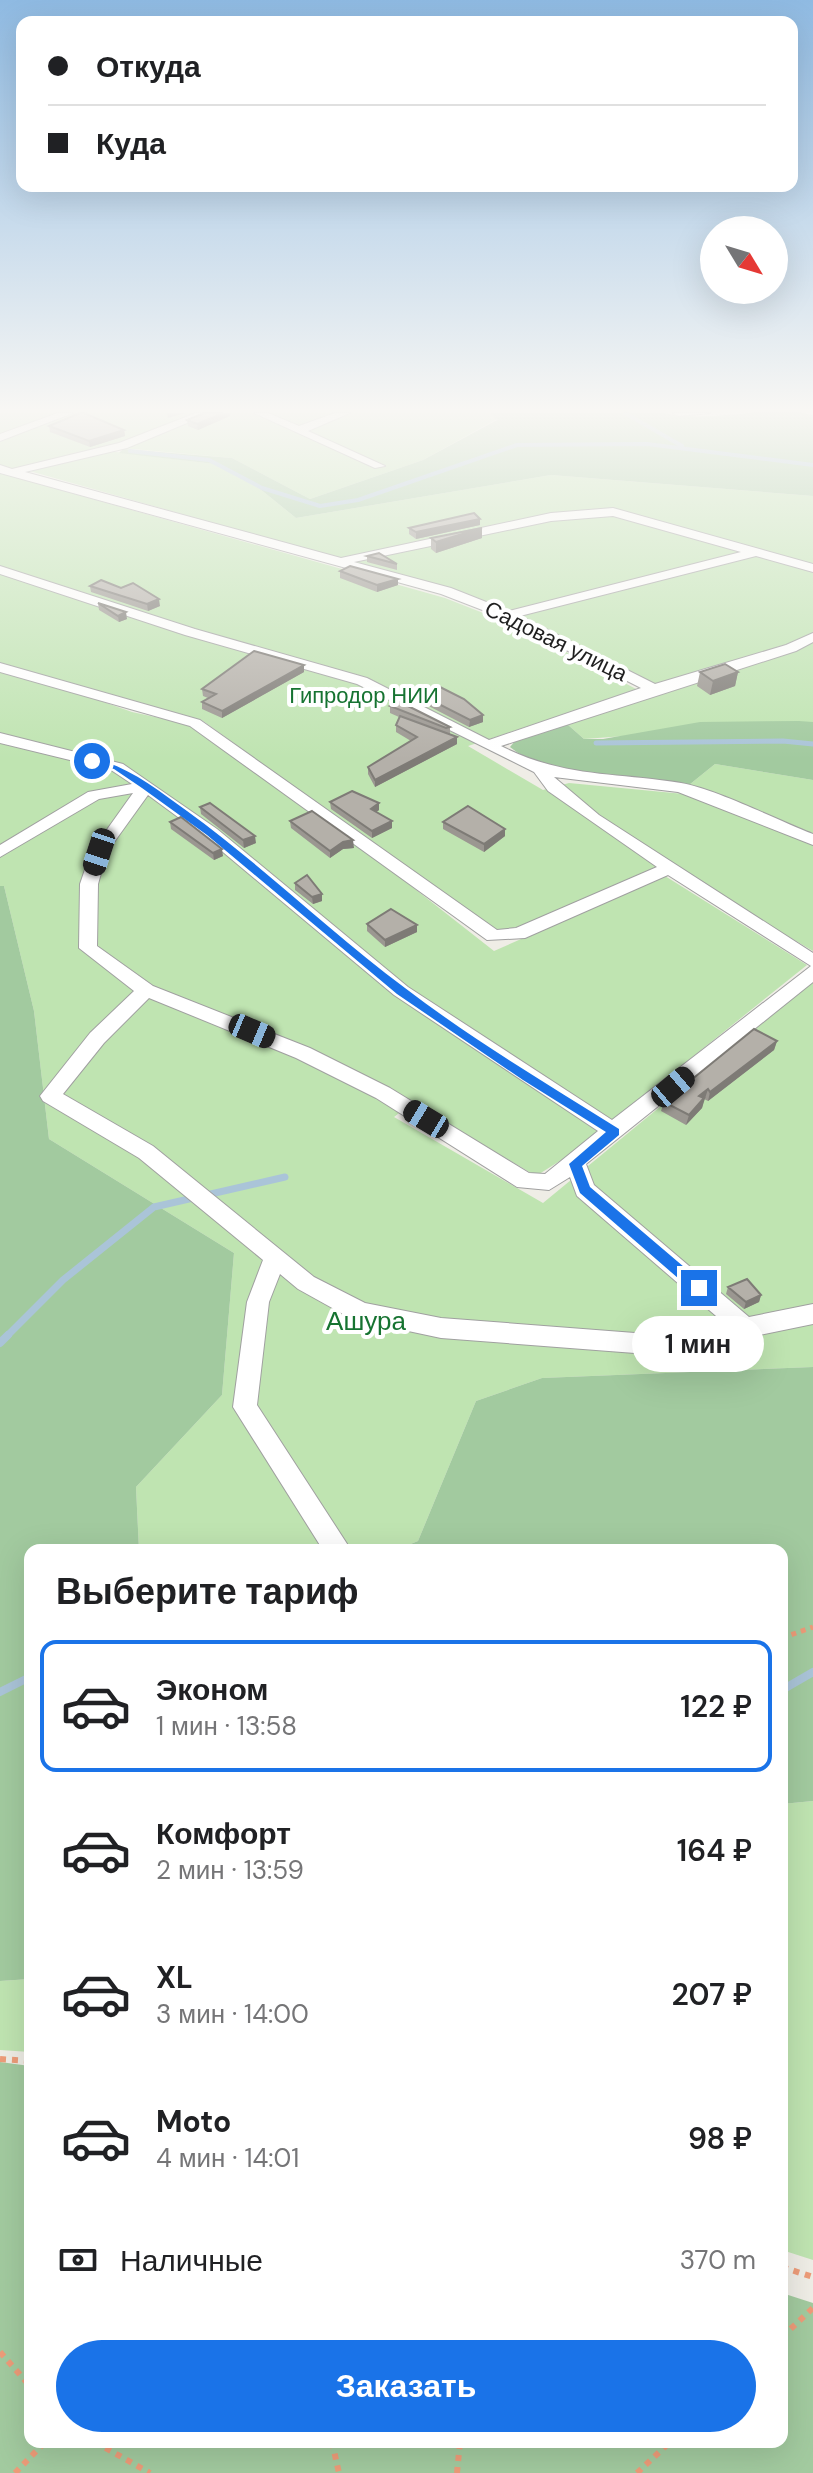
<!DOCTYPE html>
<html lang="ru">
<head>
<meta charset="utf-8">
<style>
  body { margin:0; font-family:"DM Sans",sans-serif; background:#f2f2f2; color:#202124; height:100vh; display:flex; flex-direction:column; font-size:30px; white-space:nowrap }
  * { box-sizing:border-box; margin:0 }
  p { font-size:26px; color:#757577 }
  .icon { flex:none; width:44px; height:44px; fill:none; stroke:currentColor; stroke-width:2; stroke-linecap:round; stroke-linejoin:round }
  .map { position:relative; flex:1; overflow:hidden }
  .side { position:absolute; left:24px; top:1544px; width:764px; height:904px; display:flex; flex-direction:column; background:#fff; border-radius:16px; box-shadow:0 8px 32px #0002 }
  .side>* { flex:none }
  .hud { position:absolute; left:16px; top:16px; width:782px; height:176px; border-radius:16px; box-shadow:0 8px 32px #0002; display:grid; align-content:center; height:176px; padding:0 32px; background:#fff }
  .needle { width:52px; rotate:128deg }
  .controls { position:absolute; left:700px; top:216px; display:grid; gap:16px }
  .controls a { display:grid; place-items:center; width:88px; height:88px; border-radius:50%; background:#fff; box-shadow:0 8px 32px #0002; font-size:40px }
  .end { position:absolute; width:36px; height:36px; margin:-18px; border:10px solid #1a73e8; background:#fff; box-shadow:0 0 0 4px #fff }
  .from { border-radius:50% }
  .bubble { position:absolute; height:56px; border-radius:28px; background:#fff; box-shadow:0 8px 32px #0002; font-size:26px; font-weight:600; line-height:56px; text-align:center }
  .car { position:absolute; width:24px; height:48px; margin:-24px -12px; border-radius:10px; box-shadow:0 0 6px 2px #0007; background:linear-gradient(#222 24%,#8ab4d8 0 40%,#222 0 76%,#8ab4d8 0 86%,#222 0) }
  .hud b { display:flex; align-items:center; gap:28px; height:76px; font-size:30px }
  .hud b+b { border-top:2px solid #e0e0e0 }
  .hud i { width:20px; height:20px; background:#202124 }
  ul { padding:0; list-style:none }
  li { display:flex; align-items:center; gap:24px; height:132px; margin:0 16px 12px; padding:0 16px; border:4px solid transparent; border-radius:16px }
  li div { flex:1 }
  li b { display:block; font-size:30px }
  li em { font-style:normal; font-weight:600 }
  li.active { border-color:#1a73e8 }
  li>.icon { width:72px; height:72px; stroke-width:1.5 }
  h2 { padding:0 32px; font-size:36px; line-height:96px }
  .pay { display:flex; align-items:center; gap:20px; height:88px; padding:0 32px; font-size:30px }
  .pay p { margin-inline-start:auto }
  .action { display:flex; gap:16px; margin-top:auto; padding:16px 32px }
  .action a { flex:1; height:92px; border-radius:48px; background:#1a73e8; color:#fff; font-size:32px; font-weight:600; line-height:92px; text-align:center }
  .map>svg:first-child { display:block }
  .grass { fill:#bfe4b1 }
  .forest { fill:#a2ca9f }
  .lines { fill:none; stroke-linecap:round; stroke-linejoin:round }
  .stream-far3 { stroke:#aac4d8; stroke-width:4 }
  .stream-far2 { stroke:#aac4d8; stroke-width:5 }
  .stream-far1 { stroke:#aac4d8; stroke-width:7 }
  .stream { stroke:#aac4d8; stroke-width:8 }
  .minor-casing { stroke:#a0a0a0; stroke-width:2 }
  .path-far1 { stroke:#ed9c79; stroke-width:5; stroke-dasharray:5 5; stroke-linecap:butt }
  .path { stroke:#ed9c79; stroke-width:6; stroke-dasharray:6 6; stroke-linecap:butt }
  .minor { fill:#fff; fill-rule:evenodd }
  .wall { fill:#9b9791 }
  .shaded-wall { fill:#7e7b76 }
  .building { fill:#b4b0a9; stroke:#7e7b76; stroke-width:2 }
  .route { fill:#1a73e8 }
  .labels { text-anchor:middle; dominant-baseline:central; stroke-width:8; stroke-linejoin:round; paint-order:stroke }
  .far-street-label { font-size:22px; fill:#1f1f1f; stroke:#fff }
  .far-park-label { font-size:22px; fill:#167331; stroke:#fff }
  .park-label { font-size:26px; fill:#167331; stroke:#fff }
</style>
</head>
<body>
<div class="map">
<svg width="813" height="2473" viewBox="0 0 813 2473">
  <rect width="100%" height="100%" fill="#efede6"/>
  <path class="grass" d="M0 413H490L497 419 423 460 310 499 232 458 111 447 12 469 0 465Z
    M108 451 215 464 260 489 296 518 551 475 813 496V722L584 739 567 724 664 693 451 590 26 470Z
    M0 473 445 598 519 627 638 690 468 746 543 790 569 783 684 794 813 845V951L663 863C609 890 554 924 494 931L203 721 0 663Z
    M0 672 64 688 132 712 192 725 327 820 494 951 665 876 807 965 574 1152 536 1176 412 1103 394 1117 543 1203 813 981V1367L542 1378 476 1401 418 1541 396 1550H139L136 1487 222 1395 234 1253 49 1139 34 1011 4 886H0Z
    M715 764 813 780V835L689 785Z
    M813 1801V2260L782 2250V1804Z
    M30 1979V2052L0 2050V1981Z"/>
  <path class="forest" d="M490 413H664C712 424 764 404 813 415V496L551 475 296 518 260 489 215 464 119 453 123 449 232 458 310 499 423 460 497 420Z
    M799 721 813 722V780L715 764 689 785C637 779 550 781 510 747L516 740 567 724 584 739H603L700 722Z
    M0 886H4L34 1011 49 1139 234 1253 222 1395 136 1487 139 1550H30V1979L0 1981Z
    M813 1367V1801L782 1804V1550H396L418 1541 476 1401 542 1378Z
    M0 2062 30 2066V2442H782V2293L813 2303V2473H0Z"/>
  <g class="lines">
    <path class="stream-far3" d="M625 413 682 446
      M130 451 209 460 262 488 320 506 358 500 517 445 647 444 813 465"/>
    <path class="stream-far2" d="M596 743 783 741 813 744"/>
    <path class="stream-far1" d="M6 1337 63 1280 154 1207 285 1177"/>
    <path class="stream" d="M0 1343 8 1335
      M782 1690 813 1672
      M0 1692 30 1677"/>
    <g class="minor-casing">
      <path id="minor" d="M58 413H73L0 441V434Z
        M196 413H211L127 448 25 472 341 558 551 513 613 508 813 564V572L756 556 520 616 655 684 786 645 813 633V642L796 651 501 746C565 778 613 772 681 783 716 789 777 820 813 834V845L678 792 554 777 599 815 813 953V982L586 1164 594 1185 749 1317 813 1304V1324L661 1355 441 1338 352 1319 298 1289 280 1274 269 1302 257 1405 351 1550H323L233 1407 247 1302 263 1260 139 1158 43 1101 40 1096 90 1033 134 991 79 948 80 884 91 852 133 793 99 799 0 857V845L88 792 132 784 111 770 0 743V733L123 764 217 829 408 987 612 1120 811 966 668 875 525 938 487 940 190 726 0 672V663L200 720 497 930 516 928 657 867 548 791 534 772 357 684 185 635 0 574V566L195 629 367 678 489 740 641 688 503 618 441 594 0 473V465L12 469 119 443ZM613 516 741 552 509 611 451 588 354 562 551 521ZM148 795 205 837 394 995 598 1131 545 1174 529 1173 390 1088 310 1048 153 986 97 946 98 884 107 852ZM149 998 296 1058 376 1098 517 1187 549 1190 570 1177 577 1196 723 1322 661 1335 441 1318 365 1303 314 1277 153 1146 63 1094 104 1043Z
        M254 413H268L299 426 335 413H350L308 431 385 466 375 468Z
        M673 413H710L678 416Z"/>
    </g>
    <path class="path-far1" d="M782 1638 813 1627"/>
    <path class="path" d="M0 2059 30 2061
      M782 2267 813 2277
      M782 2337 813 2308
      M0 2352 30 2386
      M95 2442 150 2473
      M332 2442 339 2473
      M15 2473 45 2442
      M457 2473 460 2442
      M637 2473 670 2442"/>
    <use href="#minor" class="minor"/>
  </g>
  <path class="wall" d="M230 416 198 430 188 426 187 420Z
    M49 426 124 430 125 436 90 447 50 432Z
    M480 525 416 539 409 534V528Z
    M431 538H482L436 553 431 549Z
    M367 556 397 564V570L367 562Z
    M340 571 398 585 377 592 340 578Z
    M90 586 160 606 148 611 91 592Z
    M98 603 127 619 119 622 99 610Z
    M304 665V672L222 718 202 709V702L208 698 203 696 202 689Z
    M700 672H738L735 686 710 695 697 686Z
    M419 694 483 715V722L469 727 419 701Z
    M390 706 450 727V734L457 737V744L375 787 368 774V767L411 741 396 732V725L399 717 390 713Z
    M330 802 379 810 376 812 392 821V828L372 838 331 809Z
    M200 807 256 843 244 848 201 814Z
    M290 821 354 848 343 849 330 858 291 828Z
    M170 822 223 856 214 860 171 829Z
    M443 822 505 829V836L484 852 443 829Z
    M295 883 322 901 313 904 295 890Z
    M367 924 417 925V932L385 947 367 931Z
    M777 1041 774 1050 708 1101 704 1099 702 1108 686 1125 661 1111 664 1102Z
    M728 1287 761 1295 759 1302 744 1309 726 1294Z"/>
  <path class="shaded-wall" d="M167 413H185L168 418Z
    M223 413H230V416L198 430 197 424Z
    M124 430 125 436 90 447 89 441Z
    M480 519V525L416 539V532Z
    M482 528V538L436 553V542Z
    M398 579V585L377 592V585Z
    M159 599 160 606 148 611 147 604Z
    M126 612 127 619 119 622 118 616Z
    M304 665V672L222 718V711Z
    M738 672 735 686 710 695 713 681Z
    M483 715V722L469 727 470 720Z
    M457 737V744L375 787V780Z
    M379 803V810L371 816V809Z
    M392 821V828L372 838V831Z
    M505 829V836L484 852V844Z
    M255 836 256 843 244 848 243 840Z
    M353 840 354 848 343 849 330 858V851L343 842Z
    M222 849 223 856 214 860 213 853Z
    M322 894V901L313 904 312 897Z
    M417 925V932L385 947V940Z
    M777 1041 774 1050 708 1101 710 1092Z
    M708 1089 702 1108 686 1125 689 1115 699 1096Z
    M761 1295 759 1302 744 1309 746 1302Z"/>
  <path class="building" d="M80 413H84L124 430 89 441 49 426Z
    M204 413H223L197 424 187 420Z
    M474 513 480 519 416 532 409 528Z
    M482 528 436 542 431 538Z
    M379 553 397 564 367 556Z
    M350 566 398 579 377 585 340 571Z
    M101 580 121 588 133 583 159 599 147 604 90 586Z
    M98 603 126 612 118 616Z
    M254 651 304 665 222 711 202 702 216 694 202 689Z
    M725 664 738 672 713 681 700 672Z
    M438 686 464 699 483 715 470 720 419 694Z
    M400 702 450 727 446 728 390 706Z
    M400 716 457 737 375 780 368 767 417 737 396 725Z
    M352 791 379 803 371 809 392 821 372 831 330 802Z
    M210 803 255 836 243 840 200 807Z
    M468 806 505 829 484 844 443 822Z
    M312 811 353 840 343 842 330 851 290 821Z
    M181 817 222 849 213 853 170 822Z
    M307 875 322 894 312 897 295 883Z
    M391 909 417 925 385 940 367 924Z
    M754 1029 777 1041 710 1092 708 1089 699 1096 704 1098 689 1115 664 1102Z
    M747 1279 761 1295 746 1302 728 1287Z"/>
  <linearGradient id="sky" x2="0" y2="1"><stop stop-color="#8fbae2"/><stop offset="0.54" stop-color="#f8f7f4"/><stop offset="1" stop-color="#f8f7f4" stop-opacity="0"/></linearGradient>
  <rect width="813" height="759" fill="url(#sky)"/>
  <path class="route" d="M92 758C130 767 156 789 187 811 263 866 330 932 405 988 473 1040 547 1084 619 1129V1135L582 1166 590 1187 704 1284V1292H694L580 1193 569 1164 606 1132 523 1080 397 994 207 835 142 788 114 769 89 763Z"/>
  <g class="labels">
    <g class="far-street-label">
      <text transform="translate(556 641) rotate(26)">Садовая улица</text>
    </g>
    <g class="far-park-label">
      <text x="364" y="695">Гипродор НИИ</text>
    </g>
    <g class="park-label">
      <text x="366" y="1321">Ашура</text>
    </g>
  </g>
</svg>
<div class="controls">
<a><svg class="needle" viewBox="-14 -14 28 28"><path d="M0-13l5 13h-10z" fill="#e53935"/><path d="M0 13l5-13h-10z" fill="#757577"/></svg></a>
</div>
<i class="end from" style="left:92px;top:761px"></i>
<i class="end" style="left:699px;top:1288px"></i>
<div class="bubble" style="left:632px;top:1316px;width:132px">1 мин</div>
<i class="car" style="left:99px;top:852px;rotate:198deg"></i>
<i class="car" style="left:252px;top:1031px;rotate:113deg"></i>
<i class="car" style="left:673px;top:1087px;rotate:50deg"></i>
<i class="car" style="left:426px;top:1119px;rotate:301deg"></i>
<div class="hud">
<b><i class="from"></i>Откуда</b>
<b><i></i>Куда</b>
</div>
<section class="side">
<h2>Выберите тариф</h2>
<ul>
<li class="active"><svg class="icon" aria-label="car" viewBox="0 0 24 24"><path d="M5 17H2v-5l4-1 3-4h7l3 4 3 1v5h-3M9 17h6M6 11h13"/><circle cx="7" cy="17" r="2"/><circle cx="17" cy="17" r="2"/></svg><div><b>Эконом</b><p>1 мин · 13:58</p></div><em>122 ₽</em></li>
<li><svg class="icon" aria-label="car" viewBox="0 0 24 24"><path d="M5 17H2v-5l4-1 3-4h7l3 4 3 1v5h-3M9 17h6M6 11h13"/><circle cx="7" cy="17" r="2"/><circle cx="17" cy="17" r="2"/></svg><div><b>Комфорт</b><p>2 мин · 13:59</p></div><em>164 ₽</em></li>
<li><svg class="icon" aria-label="car" viewBox="0 0 24 24"><path d="M5 17H2v-5l4-1 3-4h7l3 4 3 1v5h-3M9 17h6M6 11h13"/><circle cx="7" cy="17" r="2"/><circle cx="17" cy="17" r="2"/></svg><div><b>XL</b><p>3 мин · 14:00</p></div><em>207 ₽</em></li>
<li><svg class="icon" aria-label="car" viewBox="0 0 24 24"><path d="M5 17H2v-5l4-1 3-4h7l3 4 3 1v5h-3M9 17h6M6 11h13"/><circle cx="7" cy="17" r="2"/><circle cx="17" cy="17" r="2"/></svg><div><b>Moto</b><p>4 мин · 14:01</p></div><em>98 ₽</em></li>
</ul>
<div class="pay"><svg class="icon" aria-label="cash" viewBox="0 0 24 24"><path d="M3 7h18v10H3z"/><circle cx="12" cy="12" r="2"/></svg>Наличные<p>370 m</p></div>
<div class="action"><a>Заказать</a></div>
</section>
</div>
</body>
</html>
